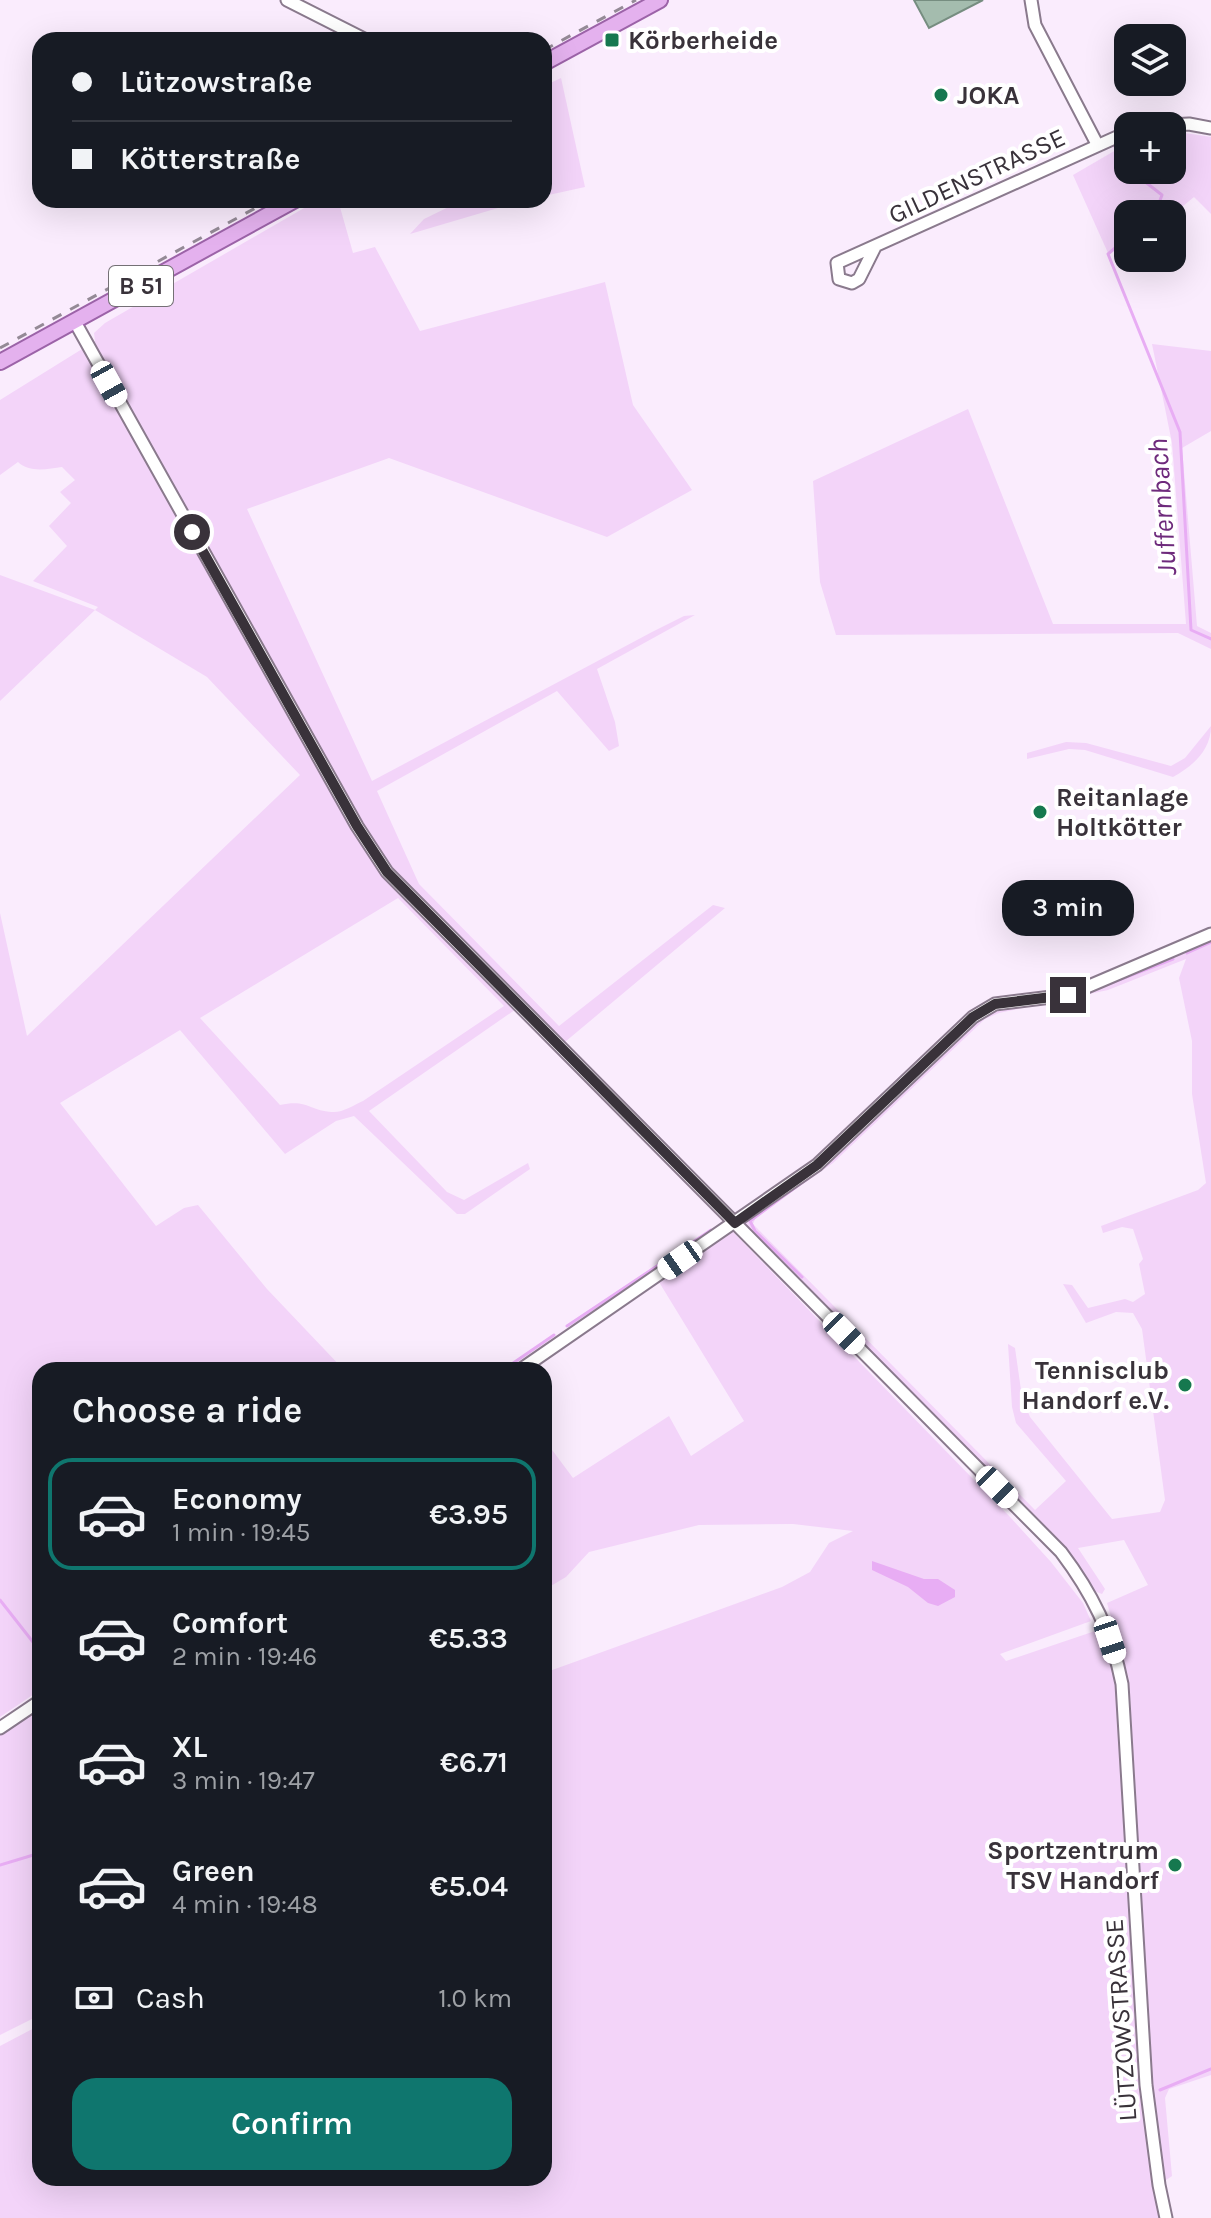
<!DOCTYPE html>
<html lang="en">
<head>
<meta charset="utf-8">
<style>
  body { margin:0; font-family:Karla,sans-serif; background:#20242c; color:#f1f3f6; height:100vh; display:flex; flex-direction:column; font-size:30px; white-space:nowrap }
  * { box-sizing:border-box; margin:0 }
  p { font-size:26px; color:#9ea1a6 }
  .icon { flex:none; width:44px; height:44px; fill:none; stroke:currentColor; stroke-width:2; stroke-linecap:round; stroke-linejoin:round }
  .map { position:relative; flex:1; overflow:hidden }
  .drawer { position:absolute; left:32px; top:1362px; width:520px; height:824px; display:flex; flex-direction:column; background:#171b24; border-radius:24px; box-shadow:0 8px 32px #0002 }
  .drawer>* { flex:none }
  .top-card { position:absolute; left:32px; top:32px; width:520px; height:176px; border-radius:24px; box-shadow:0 8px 32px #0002; display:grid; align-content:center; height:176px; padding:0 40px; background:#171b24 }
  .buttons { position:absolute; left:1114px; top:24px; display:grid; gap:16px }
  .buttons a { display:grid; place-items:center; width:72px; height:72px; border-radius:16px; background:#171b24; box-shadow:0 8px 32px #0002; font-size:40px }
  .end { position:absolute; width:36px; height:36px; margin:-18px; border:10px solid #39323a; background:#fff; box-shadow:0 0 0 4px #fff }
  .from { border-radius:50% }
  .bubble { position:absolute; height:56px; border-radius:24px; background:#171b24; box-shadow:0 8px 32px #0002; font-size:26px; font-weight:600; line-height:56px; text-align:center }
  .car { position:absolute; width:24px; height:48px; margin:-24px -12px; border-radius:10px; box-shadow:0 0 6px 2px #0007; background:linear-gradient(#fff 24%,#345 0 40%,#fff 0 76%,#345 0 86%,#fff 0) }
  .top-card b { display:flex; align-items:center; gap:28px; height:76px; font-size:30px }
  .top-card b+b { border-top:2px solid #363941 }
  .top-card i { width:20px; height:20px; background:#f1f3f6 }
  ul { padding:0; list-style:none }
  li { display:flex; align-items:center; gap:24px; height:112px; margin:0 16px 12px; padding:0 24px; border:4px solid transparent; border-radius:24px }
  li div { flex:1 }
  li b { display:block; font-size:30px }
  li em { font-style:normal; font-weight:600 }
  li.current { border-color:#0f766e }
  li>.icon { width:72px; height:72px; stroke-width:1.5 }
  h2 { padding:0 40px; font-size:36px; line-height:96px }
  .pay { display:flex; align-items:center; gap:20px; height:88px; padding:0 40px; font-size:30px }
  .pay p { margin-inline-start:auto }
  .button { display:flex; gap:16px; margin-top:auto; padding:16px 40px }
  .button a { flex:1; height:92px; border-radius:24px; background:#0f766e; color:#fff; font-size:32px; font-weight:600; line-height:92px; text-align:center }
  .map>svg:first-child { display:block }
  .green { fill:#f3d4f9; fill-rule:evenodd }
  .water { fill:#e8adf4 }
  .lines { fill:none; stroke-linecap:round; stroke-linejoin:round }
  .stream { stroke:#e8adf4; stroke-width:3 }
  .building { fill:#a4bcae; stroke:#768d80; stroke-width:2 }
  .minor-casing { stroke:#8a7a8d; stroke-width:15 }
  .major-casing { stroke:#9c63a8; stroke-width:18 }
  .minor { stroke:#fff; stroke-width:11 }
  .major { stroke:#e4b1ee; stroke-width:14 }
  .rail { stroke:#948a96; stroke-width:3; stroke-dasharray:10 10; stroke-linecap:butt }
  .route { stroke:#39323a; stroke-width:10 }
  .poi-dot { fill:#16784f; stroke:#fff; stroke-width:3 }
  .labels { text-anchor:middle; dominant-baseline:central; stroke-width:8; stroke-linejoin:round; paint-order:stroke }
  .shield { fill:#fff; stroke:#747075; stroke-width:2 }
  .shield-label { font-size:24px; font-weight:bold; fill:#39323a }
  .poi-label { font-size:26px; font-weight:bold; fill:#39323a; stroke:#fff; text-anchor:start }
  .street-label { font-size:26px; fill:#39323a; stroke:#fff }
  .water-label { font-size:28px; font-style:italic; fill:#6e2a7c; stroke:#fff }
</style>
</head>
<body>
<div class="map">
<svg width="1211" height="2218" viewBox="0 0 1211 2218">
  <rect width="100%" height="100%" fill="#faecfd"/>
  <path class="green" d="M561 78 585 187 544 196V174L551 171 544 143V86Z
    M1185 133 1211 137V214L1194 197 1172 215 1128 214V243L1108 253 1073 175 1128 143V170H1172V135Z
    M318 200H338L353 253 375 247 420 331 605 282 633 405 692 490 607 537 389 458 247 509 372 781 652 632 684 616 695 615 597 669 615 722 619 746 609 751 557 691 377 791 419 884 559 1026 713 905 725 908 559 1047 519 1007 369 1111 447 1192 464 1200 528 1163 530 1169 465 1214H457L444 1202 354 1116 336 1121 285 1154 180 1030 60 1103 156 1226 184 1208 198 1205 267 1289 344 1370H40V1690L0 1717V913L27 1036 300 775 207 677 95 610 0 701V575L95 610 98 607 33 581 67 546 49 526 71 503 60 492 75 480 62 467C48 469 29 473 18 462L0 475V400L95 341 94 333 105 323ZM398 898 504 1006 363 1101C354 1105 342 1113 332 1112 309 1111 308 1099 280 1105L200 1018Z
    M463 200H494L498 208 410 234 424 219Z
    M1152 344 1211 351V431L1182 448 1197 626 1211 633V649L1178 633 836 635 820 582 813 481 968 409 1053 624H1186L1172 443Z
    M1211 726C1211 750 1193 766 1173 777L1085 750 1069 749 1027 759V753L1066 742 1086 743 1171 766 1185 758Z
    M1211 937V2075L1169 2089 1165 2098 1172 2176 1163 2182 1151 2085 1129 1679 1107 1603 1148 1585 1124 1540 1078 1548 1105 1589 1102 1594 1094 1591 1070 1553 1032 1514 747 1229 744 1223 747 1214 817 1165 995 1004 1068 995ZM1186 959 1179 978 1192 1041V1094L1206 1183 1198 1190 1101 1226 1103 1233 1122 1227 1133 1229 1143 1259 1139 1264 1145 1294 1133 1302 1125 1299 1088 1308 1072 1285 1063 1284 1086 1323 1116 1312 1133 1313 1142 1329 1165 1500 1160 1512 1112 1519 1030 1417 1022 1397 1015 1348 1008 1344 1012 1407 1016 1423 1066 1481 1035 1510 753 1224 756 1217 833 1163 985 1019 999 1013 1108 990Z
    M733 1232 1011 1518 1051 1562 1083 1603 1091 1621 1000 1654 1006 1661 1101 1629 1117 1685 1133 1942 1161 2218H0V2046L40 2025V2178H544V1673L782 1587 810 1572 829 1543 853 1531 793 1524 699 1525 589 1552 566 1577 544 1590V1439L573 1478 669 1416 691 1456 744 1421 659 1282Z
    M40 1706V2015L0 2035V1733Z"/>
  <path class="water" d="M872 1561 924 1579H938L955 1590V1597L938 1606 928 1603 908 1587 872 1570Z"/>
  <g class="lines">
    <path class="stream" d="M1114 145 1128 169
      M1130 170 1162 195 1155 214
      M1128 237 1108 254 1180 432 1191 630 1211 639
      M1187 953 1211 942
      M1090 991 1173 959
      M828 1162 892 1102
      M802 1277 755 1231 750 1221 812 1175
      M567 1326 711 1230
      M503 1370 554 1335
      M0 1600 40 1651
      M0 1865 40 1853
      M1160 2090 1211 2069"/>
  </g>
  <path class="building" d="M914 0H983L929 28Z"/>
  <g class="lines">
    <g class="minor-casing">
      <path id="minor" d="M287 0 366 40
        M1031 0 1035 25 1097 144
        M1150 126 1189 124 1211 128
        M875 247 859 279 852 283 839 279 837 263 1128 132
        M75 322 357 826 387 872 1061 1552C1092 1593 1112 1633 1122 1684L1146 2085 1159 2185 1166 2218
        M520 1370 817 1165 973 1017 995 1004 1068 995 1211 934
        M0 1728 40 1701"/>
    </g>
    <g class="major-casing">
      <path id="major" d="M544 63 660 0
        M0 362 295 200"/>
    </g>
    <use href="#minor" class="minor"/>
    <use href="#major" class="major"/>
    <path class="rail" d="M544 50 636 0
      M0 348 270 200"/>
  </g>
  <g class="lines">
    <path class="route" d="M192 532 357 826 387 872 735 1223 817 1165 973 1017 995 1004 1068 995"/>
  </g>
  <g class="poi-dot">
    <rect x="604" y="32" width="16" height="16" rx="4"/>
    <circle cx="941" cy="95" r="8"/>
    <circle cx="1040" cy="812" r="8"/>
    <circle cx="1185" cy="1385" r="8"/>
    <circle cx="1175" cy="1865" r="8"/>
  </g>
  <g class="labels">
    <rect class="shield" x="109" y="266" width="64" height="40" rx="6"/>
    <g class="shield-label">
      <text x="141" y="286">B 51</text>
    </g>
    <g class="poi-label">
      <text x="628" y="40">Körberheide</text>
      <text x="957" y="95">JOKA</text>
      <text x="1056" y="797">Reitanlage<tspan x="1056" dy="30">Holtkötter</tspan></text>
      <text x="1169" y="1370" text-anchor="end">Tennisclub<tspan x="1169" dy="30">Handorf e.V.</tspan></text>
      <text x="1159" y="1850" text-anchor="end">Sportzentrum<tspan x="1159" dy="30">TSV Handorf</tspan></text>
    </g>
    <g class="street-label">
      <text transform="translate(977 176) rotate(-25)">GILDENSTRASSE</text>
      <text transform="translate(1121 2020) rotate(-94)">LÜTZOWSTRASSE</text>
    </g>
    <g class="water-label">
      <text transform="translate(1162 507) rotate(-94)">Juffernbach</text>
    </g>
  </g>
</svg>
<div class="buttons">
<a><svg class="icon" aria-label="layers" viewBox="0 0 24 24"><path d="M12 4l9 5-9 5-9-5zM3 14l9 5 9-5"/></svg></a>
<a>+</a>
<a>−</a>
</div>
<i class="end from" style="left:192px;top:532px"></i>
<i class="end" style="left:1068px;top:995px"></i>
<div class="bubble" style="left:1002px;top:880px;width:132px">3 min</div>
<i class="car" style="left:109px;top:384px;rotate:151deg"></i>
<i class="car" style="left:680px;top:1260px;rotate:235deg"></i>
<i class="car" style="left:844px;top:1333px;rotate:135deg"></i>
<i class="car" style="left:997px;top:1487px;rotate:135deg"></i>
<i class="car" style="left:1110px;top:1640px;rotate:162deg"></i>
<div class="top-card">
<b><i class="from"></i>Lützowstraße</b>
<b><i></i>Kötterstraße</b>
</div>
<section class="drawer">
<h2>Choose a ride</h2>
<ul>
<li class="current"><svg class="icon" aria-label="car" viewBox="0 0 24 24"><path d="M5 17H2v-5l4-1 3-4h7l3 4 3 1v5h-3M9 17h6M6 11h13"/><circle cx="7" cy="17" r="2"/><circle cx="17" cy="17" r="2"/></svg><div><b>Economy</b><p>1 min · 19:45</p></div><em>€3.95</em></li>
<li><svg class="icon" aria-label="car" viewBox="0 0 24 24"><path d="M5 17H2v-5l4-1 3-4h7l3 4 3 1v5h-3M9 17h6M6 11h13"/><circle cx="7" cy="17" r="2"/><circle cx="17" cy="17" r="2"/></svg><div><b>Comfort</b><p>2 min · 19:46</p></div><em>€5.33</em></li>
<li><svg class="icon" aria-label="car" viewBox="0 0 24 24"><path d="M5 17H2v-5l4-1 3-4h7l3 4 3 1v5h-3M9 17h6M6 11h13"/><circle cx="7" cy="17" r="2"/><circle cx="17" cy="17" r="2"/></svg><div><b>XL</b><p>3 min · 19:47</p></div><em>€6.71</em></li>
<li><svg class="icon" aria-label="car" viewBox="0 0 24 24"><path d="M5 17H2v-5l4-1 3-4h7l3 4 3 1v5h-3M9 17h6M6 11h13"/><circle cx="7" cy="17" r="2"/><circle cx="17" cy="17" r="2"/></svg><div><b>Green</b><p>4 min · 19:48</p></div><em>€5.04</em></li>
</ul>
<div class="pay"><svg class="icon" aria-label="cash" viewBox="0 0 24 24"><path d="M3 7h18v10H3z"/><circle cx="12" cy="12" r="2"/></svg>Cash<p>1.0 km</p></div>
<div class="button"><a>Confirm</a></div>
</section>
</div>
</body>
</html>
